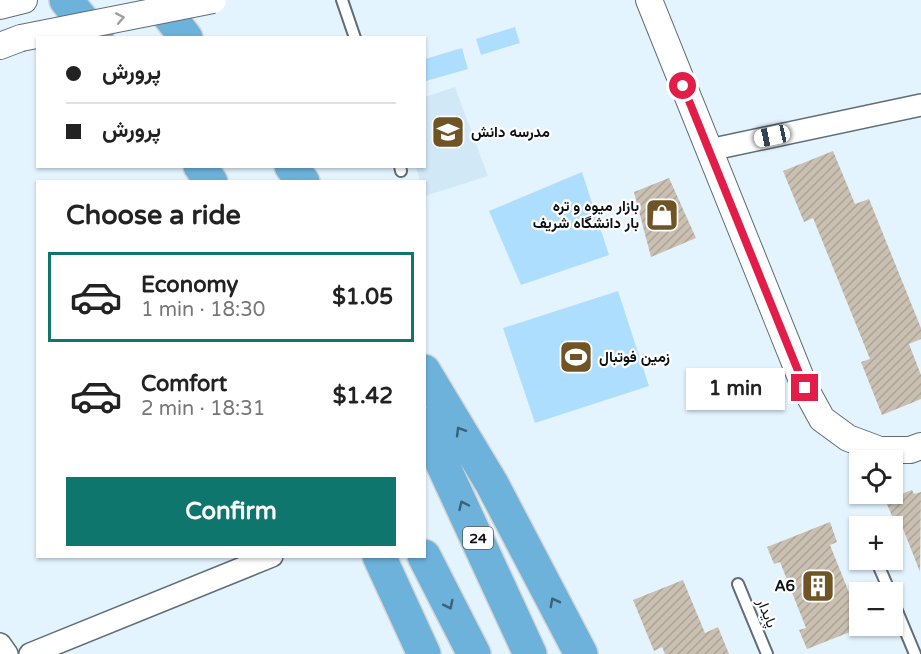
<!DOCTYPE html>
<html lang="en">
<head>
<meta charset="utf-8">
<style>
  body { margin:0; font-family:"Varela Round",Vazirmatn,sans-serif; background:#f6f6f6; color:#222; height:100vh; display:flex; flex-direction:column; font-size:22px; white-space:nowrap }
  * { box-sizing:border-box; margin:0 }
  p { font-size:20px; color:#767676 }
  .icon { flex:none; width:33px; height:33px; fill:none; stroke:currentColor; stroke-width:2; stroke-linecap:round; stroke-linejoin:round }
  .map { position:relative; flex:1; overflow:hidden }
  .side { position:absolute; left:36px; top:180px; width:390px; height:378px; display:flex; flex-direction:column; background:#fff; border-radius:0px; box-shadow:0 2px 4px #0004 }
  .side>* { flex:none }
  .top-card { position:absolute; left:36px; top:36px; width:390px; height:132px; border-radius:0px; box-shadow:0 2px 4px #0004; display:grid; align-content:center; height:132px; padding:0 30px; background:#fff }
  .buttons { position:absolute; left:849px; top:450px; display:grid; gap:12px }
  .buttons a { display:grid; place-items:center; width:54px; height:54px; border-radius:0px; background:#fff; box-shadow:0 2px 4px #0004; font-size:30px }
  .end { position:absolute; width:27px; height:27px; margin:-14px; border:8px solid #e11d48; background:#fff; box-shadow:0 0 0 3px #fff }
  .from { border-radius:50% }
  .bubble { position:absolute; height:42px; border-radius:0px; background:#fff; box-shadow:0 2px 4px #0004; font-size:20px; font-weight:700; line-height:42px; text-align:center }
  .car { position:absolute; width:18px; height:36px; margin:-18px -9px; border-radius:8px; box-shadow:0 0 4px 2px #0007; background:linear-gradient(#fff 24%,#345 0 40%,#fff 0 76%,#345 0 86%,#fff 0) }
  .top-card b { display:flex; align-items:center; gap:21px; height:57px; font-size:22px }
  .top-card b+b { border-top:2px solid #e0e0e0 }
  .top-card i { width:15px; height:15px; background:#222 }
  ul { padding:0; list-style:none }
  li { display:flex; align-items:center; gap:18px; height:90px; margin:0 12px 9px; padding:0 18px; border:3px solid transparent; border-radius:0px }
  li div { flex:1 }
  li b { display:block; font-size:22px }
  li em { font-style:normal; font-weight:700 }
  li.current { border-color:#0f766e }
  li>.icon { width:54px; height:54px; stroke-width:1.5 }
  h2 { padding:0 30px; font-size:27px; line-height:72px }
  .button { display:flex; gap:12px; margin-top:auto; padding:12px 30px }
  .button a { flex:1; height:69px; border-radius:0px; background:#0f766e; color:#fff; font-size:24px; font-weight:700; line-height:69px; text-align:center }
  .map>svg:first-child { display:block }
  .built { fill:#d1e8f7 }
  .green { fill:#aedefd }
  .building { fill:url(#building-hatch) }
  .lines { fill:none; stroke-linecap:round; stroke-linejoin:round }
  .service-casing { stroke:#5f6d77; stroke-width:14 }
  .minor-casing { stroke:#5f6d77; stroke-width:24 }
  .tertiary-casing { stroke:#5f6d77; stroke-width:28 }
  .trunk-casing { stroke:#d3d4d5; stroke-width:36 }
  .service { stroke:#fff; stroke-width:10 }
  .minor { stroke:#fff; stroke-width:21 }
  .tertiary { stroke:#fff; stroke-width:26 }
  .trunk { stroke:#6cb2db; stroke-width:33 }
  .tertiary-bridge-casing { stroke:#5f6d77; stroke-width:28; stroke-linecap:butt }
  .tertiary-bridge { stroke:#fff; stroke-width:26 }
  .oneway { stroke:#9d9fa1 }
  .oneway2 { stroke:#3c6178 }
  .route { stroke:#e11d48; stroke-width:8 }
  .labels { text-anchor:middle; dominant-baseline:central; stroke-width:4.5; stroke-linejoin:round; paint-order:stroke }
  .shield { fill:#fff; stroke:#54585a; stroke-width:1.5 }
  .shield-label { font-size:14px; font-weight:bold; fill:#0b1014 }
  .poi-label { font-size:15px; font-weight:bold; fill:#0b1014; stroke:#fff; text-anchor:start }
  .street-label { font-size:15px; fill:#0b1014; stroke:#fff }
</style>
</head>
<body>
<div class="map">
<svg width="921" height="654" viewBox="0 0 921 654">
  <defs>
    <pattern id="building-hatch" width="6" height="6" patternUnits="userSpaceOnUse" patternTransform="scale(1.5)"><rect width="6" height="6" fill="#cac0b2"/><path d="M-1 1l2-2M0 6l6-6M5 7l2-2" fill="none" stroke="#aca498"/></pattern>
  </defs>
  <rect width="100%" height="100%" fill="#e4f4ff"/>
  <path class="built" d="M455 87 488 176 425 196 424 182 420 181 416 167 424 166 425 97Z"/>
  <path class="green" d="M515 27 520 43 481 55 476 39Z
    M462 48 468 69 426 81 425 59Z
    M582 172 609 255 521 285 489 211Z
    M618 291 649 386 535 423 503 328Z"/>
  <path class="building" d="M833 151 855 204 869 199 921 328V339L909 344 921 375V399L882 415 861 362 870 359 813 218 804 222 783 171Z
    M669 178 696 238 651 257 634 192Z
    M912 490 914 494 921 492 920 572 898 516 893 518 885 500Z
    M830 522 837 542 830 545 856 610 860 609V628L807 649 799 630 806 628 780 562 774 564 767 547Z
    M683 580 705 633 718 627 729 654H665L662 647 654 651 633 600Z"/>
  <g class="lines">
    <g class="service-casing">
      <path id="service" d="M342 0 355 38
        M400 166 401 171
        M862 526H863
        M876 560 890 592
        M738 584 767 654
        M892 599 915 654"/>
    </g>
    <g class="minor-casing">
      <path id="minor" d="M709 150 921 105
        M0 644 7 654
        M30 654 272 556"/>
    </g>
    <g class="tertiary-casing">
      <path id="tertiary" d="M649 0 805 388 822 419 848 438 880 450H910L921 446
        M0 6 24 0
        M0 46 21 38"/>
    </g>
    <g class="trunk-casing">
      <path id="trunk" d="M66 0 97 38
        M157 0 186 38
        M200 166 211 182
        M291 166 303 182
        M424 371 492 484 581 654
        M424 424 530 654
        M379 556 424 654
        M424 556 474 654"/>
    </g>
    <use href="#service" class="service"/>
    <use href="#minor" class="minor"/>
    <use href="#tertiary" class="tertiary"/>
    <use href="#trunk" class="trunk"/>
    <g class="tertiary-bridge-casing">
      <path id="tertiary-bridge" d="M21 38 213 0"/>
    </g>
    <use href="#tertiary-bridge" class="tertiary-bridge"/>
  </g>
  <defs><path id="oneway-chevron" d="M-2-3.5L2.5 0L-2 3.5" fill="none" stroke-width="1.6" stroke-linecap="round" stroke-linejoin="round" transform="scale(1.5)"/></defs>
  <use class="oneway" href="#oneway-chevron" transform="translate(120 18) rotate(-11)"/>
  <g class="oneway2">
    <use href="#oneway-chevron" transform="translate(460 431) rotate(-121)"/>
    <use href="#oneway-chevron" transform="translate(463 505) rotate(-115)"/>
    <use href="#oneway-chevron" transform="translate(554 602) rotate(-118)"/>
    <use href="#oneway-chevron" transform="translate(449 605) rotate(63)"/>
  </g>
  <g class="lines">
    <path class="route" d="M683 86 805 388"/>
  </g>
  <defs>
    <g id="school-square" transform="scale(1.725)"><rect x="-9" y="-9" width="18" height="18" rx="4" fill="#6f5426" stroke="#fff"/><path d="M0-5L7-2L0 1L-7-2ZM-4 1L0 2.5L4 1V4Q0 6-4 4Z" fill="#fff"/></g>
    <g id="shop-square" transform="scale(1.725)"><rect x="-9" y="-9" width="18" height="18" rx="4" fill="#6f5426" stroke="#fff"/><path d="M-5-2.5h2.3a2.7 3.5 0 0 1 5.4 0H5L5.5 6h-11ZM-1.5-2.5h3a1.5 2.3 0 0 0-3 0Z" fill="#fff"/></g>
    <g id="stadium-square" transform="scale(1.725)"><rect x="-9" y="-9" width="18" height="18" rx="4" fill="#6f5426" stroke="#fff"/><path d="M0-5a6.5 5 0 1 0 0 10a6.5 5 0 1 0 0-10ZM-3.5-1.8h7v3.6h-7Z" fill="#fff"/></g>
    <g id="building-square" transform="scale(1.725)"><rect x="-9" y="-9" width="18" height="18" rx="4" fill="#6f5426" stroke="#fff"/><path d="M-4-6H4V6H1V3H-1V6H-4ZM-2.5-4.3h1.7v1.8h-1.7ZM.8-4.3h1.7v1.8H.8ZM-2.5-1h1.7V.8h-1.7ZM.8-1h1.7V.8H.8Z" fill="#fff"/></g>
  </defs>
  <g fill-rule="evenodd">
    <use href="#school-square" x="448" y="132"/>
    <use href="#shop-square" x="662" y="215"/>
    <use href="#stadium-square" x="576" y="357"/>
    <use href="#building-square" x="818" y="586"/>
  </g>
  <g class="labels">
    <rect class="shield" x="463" y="527" width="30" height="22" rx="4.5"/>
    <g class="shield-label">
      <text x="478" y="538">24</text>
    </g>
    <g class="poi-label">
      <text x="471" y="132">مدرسه دانش</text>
      <text x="639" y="206" text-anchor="end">بازار میوه و تره<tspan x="639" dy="17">بار دانشگاه شریف</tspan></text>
      <text x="599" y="357">زمین فوتبال</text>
      <text x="795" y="586" text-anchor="end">A6</text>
    </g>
    <g class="street-label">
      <text transform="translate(767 613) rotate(68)">پایدار</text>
    </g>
  </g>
</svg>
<div class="buttons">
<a><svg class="icon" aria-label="locate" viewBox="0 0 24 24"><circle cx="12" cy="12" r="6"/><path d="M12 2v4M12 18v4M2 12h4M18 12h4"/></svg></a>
<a>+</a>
<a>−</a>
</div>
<i class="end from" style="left:683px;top:86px"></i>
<i class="end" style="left:805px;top:388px"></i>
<div class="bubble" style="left:686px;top:368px;width:99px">1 min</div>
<i class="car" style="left:772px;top:136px;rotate:258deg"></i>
<div class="top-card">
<b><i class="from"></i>پرورش</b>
<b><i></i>پرورش</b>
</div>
<section class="side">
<h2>Choose a ride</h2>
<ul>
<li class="current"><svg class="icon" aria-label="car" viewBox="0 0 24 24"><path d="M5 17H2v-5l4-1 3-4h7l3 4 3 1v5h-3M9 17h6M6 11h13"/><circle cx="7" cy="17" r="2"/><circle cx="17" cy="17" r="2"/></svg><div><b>Economy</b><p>1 min · 18:30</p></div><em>$1.05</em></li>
<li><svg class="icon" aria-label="car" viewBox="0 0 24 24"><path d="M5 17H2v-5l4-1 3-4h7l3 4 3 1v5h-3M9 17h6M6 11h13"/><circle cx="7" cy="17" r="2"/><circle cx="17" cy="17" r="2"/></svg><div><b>Comfort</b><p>2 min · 18:31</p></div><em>$1.42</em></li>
</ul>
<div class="button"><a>Confirm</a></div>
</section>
</div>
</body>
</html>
